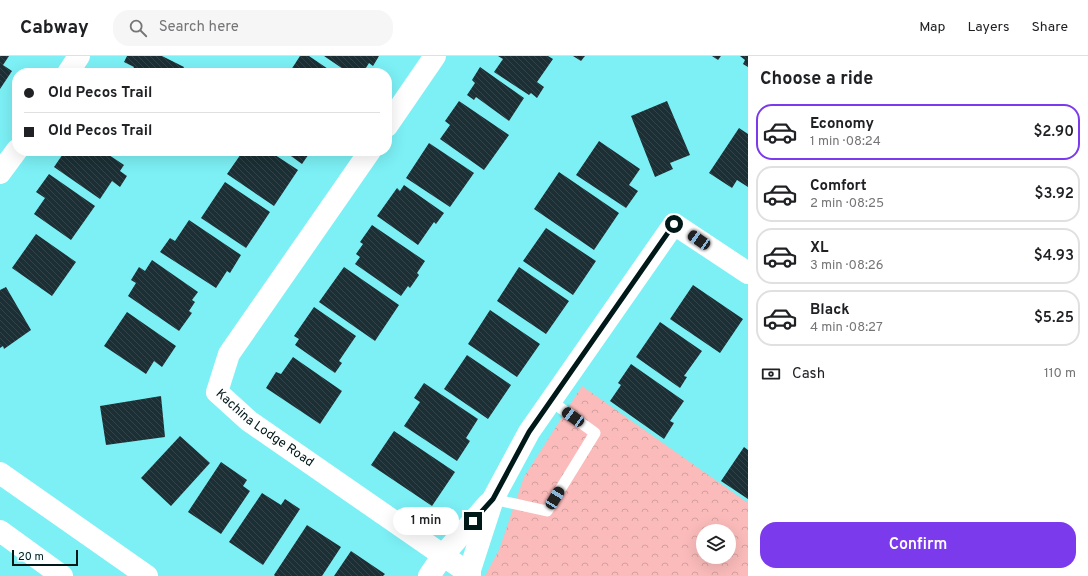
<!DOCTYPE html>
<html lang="en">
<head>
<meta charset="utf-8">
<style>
  body { margin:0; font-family:Overpass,sans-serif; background:#f6f6f6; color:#202124; height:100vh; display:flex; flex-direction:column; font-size:15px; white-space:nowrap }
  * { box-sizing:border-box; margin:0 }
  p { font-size:13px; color:#757577 }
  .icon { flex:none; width:22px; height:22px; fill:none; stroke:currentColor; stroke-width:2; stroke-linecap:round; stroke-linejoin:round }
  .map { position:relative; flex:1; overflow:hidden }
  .panel { display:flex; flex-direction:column; background:#fff; width:340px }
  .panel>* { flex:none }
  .top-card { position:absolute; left:12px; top:12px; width:380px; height:88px; border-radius:16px; box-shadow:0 4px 16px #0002; display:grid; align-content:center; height:88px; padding:0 12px; background:#fff }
  .controls { position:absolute; left:696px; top:468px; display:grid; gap:8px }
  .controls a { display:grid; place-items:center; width:40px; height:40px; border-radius:50%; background:#fff; box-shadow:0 4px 16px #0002; font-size:20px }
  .scale { position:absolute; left:12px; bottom:10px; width:66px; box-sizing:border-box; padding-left:4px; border:2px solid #011819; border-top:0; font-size:11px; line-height:14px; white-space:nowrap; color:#011819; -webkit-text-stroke:3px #f4fefe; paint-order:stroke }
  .end { position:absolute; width:18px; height:18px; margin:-9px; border:5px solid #011819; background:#fff; box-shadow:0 0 0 2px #fff }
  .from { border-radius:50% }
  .bubble { position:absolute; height:28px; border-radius:14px; background:#fff; box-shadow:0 4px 16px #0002; font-size:13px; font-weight:600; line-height:28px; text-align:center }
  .car { position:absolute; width:12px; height:24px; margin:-12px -6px; border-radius:5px; box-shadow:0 0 3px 1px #0007; background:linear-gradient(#222 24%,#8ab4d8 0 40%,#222 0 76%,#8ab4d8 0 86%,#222 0) }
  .top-card b { display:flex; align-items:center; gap:14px; height:38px; font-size:15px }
  .top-card b+b { border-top:1px solid #e0e0e0 }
  .top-card i { width:10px; height:10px; background:#202124 }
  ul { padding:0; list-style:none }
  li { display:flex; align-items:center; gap:12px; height:56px; margin:0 8px 6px; padding:0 4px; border:2px solid #e0e0e0; border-radius:16px }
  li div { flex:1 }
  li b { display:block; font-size:15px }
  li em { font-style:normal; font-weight:600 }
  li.selected { border-color:#7c3aed }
  li>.icon { width:36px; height:36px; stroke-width:1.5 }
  h2 { padding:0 12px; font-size:18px; line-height:48px }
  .pay { display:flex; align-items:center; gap:10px; height:44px; padding:0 12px; font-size:15px }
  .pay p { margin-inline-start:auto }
  .cta { display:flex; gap:8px; margin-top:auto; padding:8px 12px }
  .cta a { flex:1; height:46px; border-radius:16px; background:#7c3aed; color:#fff; font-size:16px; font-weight:600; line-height:46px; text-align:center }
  header { display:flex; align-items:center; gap:24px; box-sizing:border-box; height:56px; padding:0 20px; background:#fff; border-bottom:1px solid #e0e0e0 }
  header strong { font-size:19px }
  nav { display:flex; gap:22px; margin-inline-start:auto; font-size:14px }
  .search { width:280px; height:36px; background:#f6f6f6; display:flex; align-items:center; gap:10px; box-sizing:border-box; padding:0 14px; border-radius:16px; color:#757577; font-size:15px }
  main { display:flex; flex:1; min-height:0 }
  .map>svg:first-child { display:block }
  .park { fill:url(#park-crowns); fill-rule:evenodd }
  .building { fill:url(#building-back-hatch) }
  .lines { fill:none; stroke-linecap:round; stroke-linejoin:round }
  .service { stroke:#fff; stroke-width:11 }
  .minor { stroke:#fff; stroke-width:22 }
  .secondary { stroke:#fff; stroke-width:22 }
  .route { stroke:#011819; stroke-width:5 }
  .labels { text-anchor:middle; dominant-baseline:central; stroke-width:4; stroke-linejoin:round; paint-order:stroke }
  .street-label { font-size:13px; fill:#011819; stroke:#f4fefe }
</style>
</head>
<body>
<header>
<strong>Cabway</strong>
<div class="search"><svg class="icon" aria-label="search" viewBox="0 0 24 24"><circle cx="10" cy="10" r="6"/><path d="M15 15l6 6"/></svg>Search here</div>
<nav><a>Map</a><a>Layers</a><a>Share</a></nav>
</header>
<main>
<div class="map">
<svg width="748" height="520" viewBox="0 0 748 520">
  <defs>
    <pattern id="park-crowns" width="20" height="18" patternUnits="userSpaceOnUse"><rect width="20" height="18" fill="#fabbba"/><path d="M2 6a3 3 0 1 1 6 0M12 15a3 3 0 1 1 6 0" fill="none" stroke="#d4a09f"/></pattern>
    <pattern id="building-back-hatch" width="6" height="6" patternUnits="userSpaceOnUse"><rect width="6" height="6" fill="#1b2f35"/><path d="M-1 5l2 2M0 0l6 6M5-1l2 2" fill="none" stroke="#324449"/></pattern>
  </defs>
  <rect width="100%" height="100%" fill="#7cf0f5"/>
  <path class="park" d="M582 330 748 447V520H485L499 494 524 421ZM703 475H729V501H703Z"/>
  <path class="building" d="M0 0H9L3 9 12 15 0 33Z
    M127 0H162L184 11 181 17H131L134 11 124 6Z
    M300 0H309L334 17H283L286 14 289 17Z
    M324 0H379L373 10 369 7 364 15 361 13 358 17H349Z
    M498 0H548L553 3 537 26 544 31 537 42 531 37 529 39 494 16 503 3Z
    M573 0H585L581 5Z
    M712 0H721L718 4Z
    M740 0H748V11L743 8 745 4Z
    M480 11 524 42 509 65 476 41 474 44 467 39 475 27 472 24Z
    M459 45 509 79 484 114 440 83 450 69 445 65Z
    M667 45 690 99 670 107 673 113 655 121 631 60Z
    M739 72 748 78V131L737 124 732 132 709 117Z
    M599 85 640 113 629 129 638 135 626 152 576 119Z
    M429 87 474 117 450 151 406 122Z
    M65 95 72 97 74 95H103L124 109 120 115 127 120 120 131 112 125 100 143 54 111Z
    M243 95H269L298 114 274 150 227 118Z
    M284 95H311L302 108Z
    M559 116 619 157 594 194 534 153Z
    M49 118 95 150 71 184 34 158 45 142 36 136Z
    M225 126 270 156 246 192 201 162Z
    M404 129 444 157 436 168 434 166 418 189 377 160 397 132 400 135Z
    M189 164 241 199 230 217 227 215 216 232 160 196 170 182 175 185Z
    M372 169 425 205 417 217 419 219 410 232 408 230 401 240 355 208 360 201 356 198 363 188 360 186Z
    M546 172 596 205 573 239 523 205Z
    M36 178 76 206 52 240 12 212Z
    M152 204 198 236 192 244 195 246 189 255 192 257 179 275 128 240 136 227 131 224 139 211 145 215Z
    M344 211 399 249 375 285 319 246Z
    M519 211 569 245 546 278 497 245Z
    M693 229 743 263 720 297 670 263Z
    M6 231 31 274 4 293 3 290 0 292V234Z
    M314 251 356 280 339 305 342 307 335 317 295 289 299 283 294 280Z
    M490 254 540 288 517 321 468 288Z
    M127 256 176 290 162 311 154 305 146 318 104 290Z
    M660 266 702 295 684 320 687 321 680 332 636 301Z
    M467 299 511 329 488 363 444 333Z
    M293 301 342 335 320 368 266 332 276 316 281 318Z
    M631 308 684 345 670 365 674 367 664 383 610 345 621 329 618 327Z
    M424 327 478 363 466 382 470 385 457 405 404 370 420 346 414 342Z
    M161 340 165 381 106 389 100 350Z
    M394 375 455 416 432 450 371 409Z
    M180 380 210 407 171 450 141 422Z
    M744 391 748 394V443L721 425Z
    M221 406 247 424 243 430 250 435 221 478 188 456Z
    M262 437 281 449 285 443 300 453 263 509 229 486Z
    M307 469 341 491 322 520H275L274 519Z
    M351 495 385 518 383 520H334Z"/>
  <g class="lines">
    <path class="service" d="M493 443 547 455 595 377 551 345"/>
    <g class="minor">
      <path d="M68 17 79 0"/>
      <path d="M387 70 435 0"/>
      <path id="s1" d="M370 95 229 298 217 336 249 365 470 518"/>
      <path d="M0 117 17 94"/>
      <path d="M429 520 444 498 488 448"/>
      <path d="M468 520 493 443 529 376 674 168 748 217"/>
    </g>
    <path class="secondary" d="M0 417 147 520
      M0 475 62 520"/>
  </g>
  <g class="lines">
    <path class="route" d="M473 465 493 443 529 376 674 168"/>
  </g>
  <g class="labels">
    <g class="street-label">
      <text stroke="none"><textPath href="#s1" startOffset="347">Kachina Lodge Road</textPath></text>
    </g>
  </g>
</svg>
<div class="controls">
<a><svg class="icon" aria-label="layers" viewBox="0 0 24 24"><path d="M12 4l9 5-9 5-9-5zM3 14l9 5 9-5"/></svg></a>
</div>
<div class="scale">20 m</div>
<i class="end from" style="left:674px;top:168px"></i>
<i class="end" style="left:473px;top:465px"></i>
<div class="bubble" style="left:393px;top:451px;width:66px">1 min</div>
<i class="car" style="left:699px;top:184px;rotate:304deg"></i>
<i class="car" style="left:573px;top:361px;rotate:306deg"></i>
<i class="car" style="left:555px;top:442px;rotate:31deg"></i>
<div class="top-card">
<b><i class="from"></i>Old Pecos Trail</b>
<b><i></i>Old Pecos Trail</b>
</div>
</div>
<section class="panel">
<h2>Choose a ride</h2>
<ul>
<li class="selected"><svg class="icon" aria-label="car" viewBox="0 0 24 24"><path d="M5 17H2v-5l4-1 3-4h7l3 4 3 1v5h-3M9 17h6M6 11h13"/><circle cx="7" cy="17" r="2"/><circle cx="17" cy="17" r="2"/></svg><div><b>Economy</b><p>1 min · 08:24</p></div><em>$2.90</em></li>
<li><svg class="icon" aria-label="car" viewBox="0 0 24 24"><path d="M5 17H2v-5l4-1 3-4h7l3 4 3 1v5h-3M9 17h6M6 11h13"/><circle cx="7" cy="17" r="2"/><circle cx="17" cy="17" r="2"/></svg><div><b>Comfort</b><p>2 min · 08:25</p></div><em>$3.92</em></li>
<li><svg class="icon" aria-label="car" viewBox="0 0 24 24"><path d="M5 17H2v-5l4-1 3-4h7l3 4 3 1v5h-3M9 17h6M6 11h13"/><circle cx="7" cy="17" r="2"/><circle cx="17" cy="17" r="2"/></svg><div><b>XL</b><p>3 min · 08:26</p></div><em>$4.93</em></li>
<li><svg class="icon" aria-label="car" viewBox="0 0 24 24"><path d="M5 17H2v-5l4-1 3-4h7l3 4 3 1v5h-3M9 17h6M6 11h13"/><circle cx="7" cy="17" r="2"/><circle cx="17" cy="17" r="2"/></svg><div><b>Black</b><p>4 min · 08:27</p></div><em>$5.25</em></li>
</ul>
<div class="pay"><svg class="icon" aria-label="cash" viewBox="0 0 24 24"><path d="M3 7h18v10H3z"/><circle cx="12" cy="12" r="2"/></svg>Cash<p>110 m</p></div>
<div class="cta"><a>Confirm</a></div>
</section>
</main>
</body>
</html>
